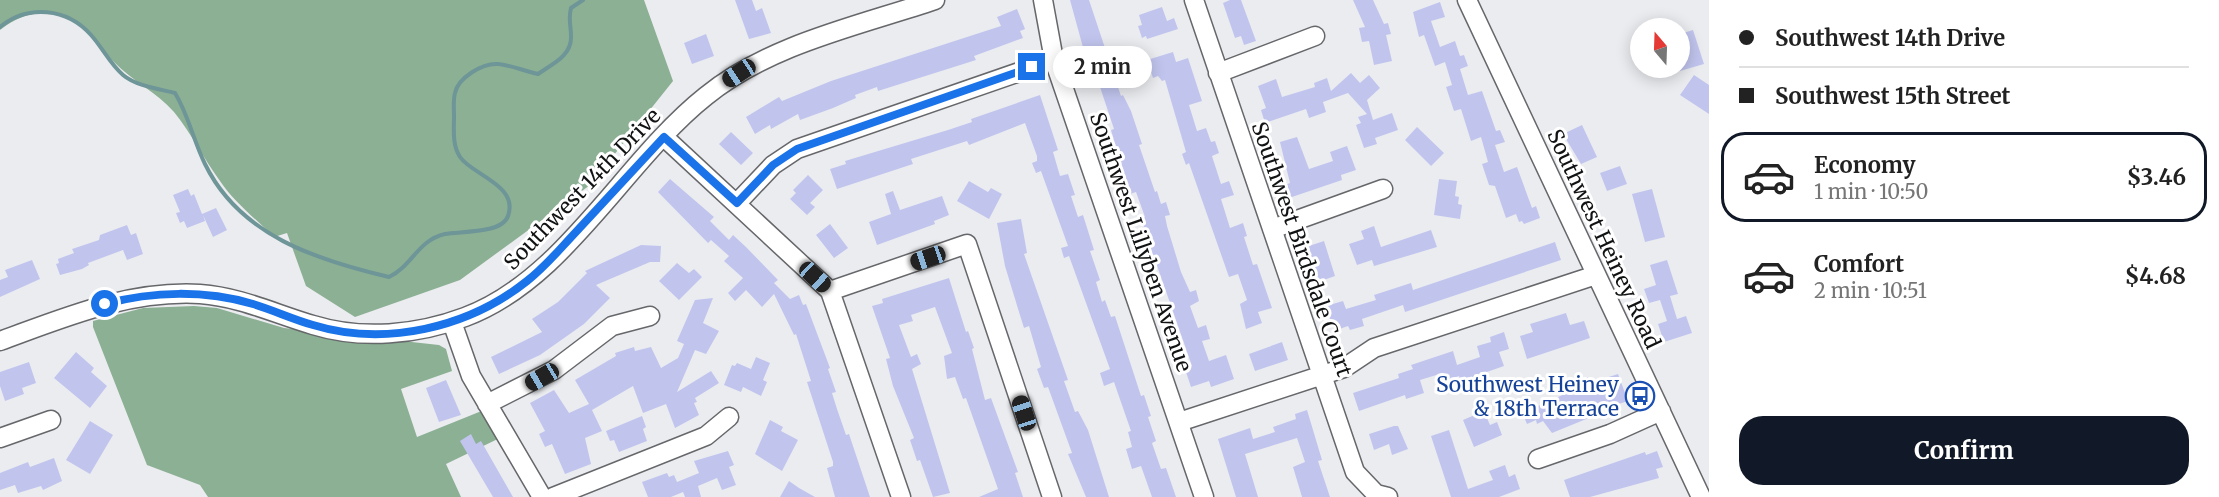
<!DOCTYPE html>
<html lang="en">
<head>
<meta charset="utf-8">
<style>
  body { margin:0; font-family:Merriweather,serif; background:#f2f2f2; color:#222; height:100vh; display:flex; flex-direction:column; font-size:22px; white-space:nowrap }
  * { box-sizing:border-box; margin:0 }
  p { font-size:20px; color:#767676 }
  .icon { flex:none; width:33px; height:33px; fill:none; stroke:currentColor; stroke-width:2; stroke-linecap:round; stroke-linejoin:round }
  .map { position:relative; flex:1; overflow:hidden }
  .panel { display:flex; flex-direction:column; background:#fff; width:510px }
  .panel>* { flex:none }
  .top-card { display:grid; align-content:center; height:132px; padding:0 30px; background:#fff }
  .needle { width:39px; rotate:341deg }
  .buttons { position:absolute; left:1630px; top:18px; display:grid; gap:12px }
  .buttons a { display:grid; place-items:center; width:60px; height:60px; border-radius:50%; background:#fff; box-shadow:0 3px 15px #0003; font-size:30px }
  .end { position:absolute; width:27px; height:27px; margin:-14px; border:8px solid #1a73e8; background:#fff; box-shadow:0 0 0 3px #fff }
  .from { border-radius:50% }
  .bubble { position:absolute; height:42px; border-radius:21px; background:#fff; box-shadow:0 3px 15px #0003; font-size:20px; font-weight:700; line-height:42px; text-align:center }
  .car { position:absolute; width:18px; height:36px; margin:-18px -9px; border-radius:8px; box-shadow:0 0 4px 2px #0007; background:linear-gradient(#222 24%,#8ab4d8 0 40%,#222 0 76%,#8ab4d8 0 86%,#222 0) }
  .top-card b { display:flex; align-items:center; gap:21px; height:57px; font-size:22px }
  .top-card b+b { border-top:2px solid #e0e0e0 }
  .top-card i { width:15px; height:15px; background:#222 }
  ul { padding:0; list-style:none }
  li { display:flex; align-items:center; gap:18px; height:90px; margin:0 12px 9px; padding:0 18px; border:3px solid transparent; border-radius:24px }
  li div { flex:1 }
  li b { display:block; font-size:22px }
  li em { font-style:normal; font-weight:700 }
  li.on { border-color:#111827 }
  li>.icon { width:54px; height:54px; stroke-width:1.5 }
  .cta { display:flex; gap:12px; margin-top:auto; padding:12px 30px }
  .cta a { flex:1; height:69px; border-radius:24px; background:#111827; color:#fff; font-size:24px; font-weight:700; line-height:69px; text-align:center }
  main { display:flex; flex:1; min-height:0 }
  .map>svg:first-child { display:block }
  .forest { fill:#8cb094 }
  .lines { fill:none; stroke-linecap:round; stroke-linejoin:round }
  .stream { stroke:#6e9597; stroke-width:4 }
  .building { fill:#c1c5ee }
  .minor-casing { stroke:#66676a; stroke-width:21 }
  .minor { stroke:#fff; stroke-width:18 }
  .route { stroke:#1a73e8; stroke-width:8 }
  .labels { text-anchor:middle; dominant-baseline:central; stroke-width:6; stroke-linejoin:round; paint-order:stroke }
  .street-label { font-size:21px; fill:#111213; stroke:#fff }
  .transit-label { font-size:21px; fill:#164399; stroke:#fff; text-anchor:end }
</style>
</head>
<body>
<main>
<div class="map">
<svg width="1709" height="497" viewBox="0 0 1709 497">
  <rect width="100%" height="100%" fill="#ebecf0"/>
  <path class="forest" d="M0 0H644L673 81 590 185 460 280 355 317 306 286 287 233 274 237C256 219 234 202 220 181 204 159 191 133 174 112 157 92 132 81 114 62 99 46 89 27 68 17 45 7 19 15 0 30Z
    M194 306 217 308 284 328 439 345 446 349 452 371 401 389 417 437 484 410 506 435 446 464 461 497H208L200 485 147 465 93 327V321L143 308Z"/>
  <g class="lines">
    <path class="stream" d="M0 27C28 4 67 8 91 35 102 47 110 64 123 75 136 86 159 89 175 93 189 116 193 140 205 164 240 236 317 260 389 277 412 266 418 240 445 234 460 231 502 234 508 216 519 185 472 175 460 157 452 145 454 129 454 116 454 109 453 100 455 93 458 78 482 63 498 64 511 65 524 71 538 74 552 64 572 56 571 36 571 25 568 19 571 8L583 0"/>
  </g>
  <path class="building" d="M735 0H752L756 11 762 8 771 33 749 39Z
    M1070 0H1089L1121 96 1123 95 1131 111 1142 144 1139 145 1155 192 1157 191 1161 204 1166 202 1170 215 1165 216 1167 226 1181 272 1190 292 1196 290 1199 301 1190 306 1198 328 1206 325 1210 339 1202 341 1209 361 1226 355 1234 379 1211 387 1209 381 1191 387 1185 369 1192 366 1154 257H1151L1142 218 1145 217 1136 192 1130 194 1111 130 1114 129 1091 60 1087 62Z
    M1230 0H1241L1256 41 1244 45 1241 36 1235 38 1223 3Z
    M1353 0H1373L1384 24 1388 23 1391 34 1386 35 1392 61 1374 65 1369 41 1362 42 1359 28 1365 27Z
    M1440 2 1445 17 1431 21 1440 47 1455 41 1460 56 1464 55 1468 66 1460 69 1468 95 1482 91 1496 131 1500 130 1505 142 1495 145 1504 172 1517 167 1532 208 1536 206 1540 218 1524 224 1522 221 1519 222 1516 214 1506 218 1495 186 1489 185 1482 164 1488 162 1481 137 1471 141 1461 109 1454 111 1446 87 1452 85 1445 62 1435 66 1424 35 1419 37 1413 12Z
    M1162 7 1167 21 1174 18 1178 29 1147 39 1146 36 1142 38 1138 26 1142 25 1139 15Z
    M1017 9 1025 29 1020 31 1023 38 974 56 976 60 878 91 877 87 855 95 856 98 833 108 800 120 798 114 771 129 770 125 755 134 746 117 779 97 782 101 831 81 1001 26 997 17Z
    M1693 30 1704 64 1680 71V34Z
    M706 34 714 56 692 64 684 43Z
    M1173 52 1176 62 1188 58 1202 101 1189 105 1197 131 1206 128 1211 142 1215 141 1219 153 1212 156 1221 184 1229 181 1234 195 1221 199 1230 228 1243 223 1247 236 1244 237 1253 265 1257 264 1272 308 1258 312 1262 323 1246 329 1240 304 1247 300 1238 274 1229 277 1189 163 1186 165 1182 154 1186 152 1165 80 1162 81 1158 76 1153 78 1147 60Z
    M1351 73 1360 83 1369 75 1380 88 1367 100 1373 120 1392 113 1398 130 1375 138 1377 144 1364 148 1356 125 1361 123 1358 117 1367 114 1348 93 1323 102 1326 112 1309 118 1306 109 1265 123 1261 110 1266 108 1258 86 1276 79 1282 97 1315 87 1314 83 1327 78 1331 91Z
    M1694 75 1709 85V114L1680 95Z
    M1040 95 1058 150 1053 152 1060 176 1068 174 1075 195 1071 196 1078 217 1083 215 1094 250 1090 251 1100 280 1096 282 1102 302 1105 300 1111 317 1115 316 1141 396 1144 395 1151 416 1148 417 1156 441 1152 443 1161 469 1166 468 1176 497H1152L1141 466 1132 469 1126 449 1132 447 1128 432 1131 431 1114 382 1104 386 1100 373 1110 369 1069 256 1064 258 1061 248 1068 246 1041 171 1036 173 1032 163 1037 161V156L1025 123 969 145 967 141 911 159 913 164 837 189 830 169 846 164 845 161 948 130 972 122 971 119Z
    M1582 125 1597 157 1581 164 1563 134Z
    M1417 127 1444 153 1431 166 1405 140Z
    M731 132 753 153 741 165 719 144Z
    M1297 137 1309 169 1333 161 1330 152 1347 146 1356 170 1341 175 1342 180 1289 198 1285 185 1290 183 1280 142Z
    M1620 166 1627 184 1607 191 1600 173Z
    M808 175 823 190 810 203 815 207 807 215 790 199 796 193 793 190Z
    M670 179 714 217 710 221 729 240 733 235 746 247 778 280 774 283 790 299 799 295 803 305 806 304 830 368 828 369 836 392 832 393 837 409 846 435 849 434 870 497H835L827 468 833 466V462L807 382 811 381 796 334 794 335 774 294 762 307 746 290 735 301 728 293 743 278 724 261 729 256 711 240 708 243 658 192Z
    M1439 179 1457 181 1455 196 1459 197 1458 204 1462 205 1460 219 1434 215Z
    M969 181 988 192 991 188 1002 194 989 219 957 201Z
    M188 189 191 196 194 194 202 214 216 208 227 230 213 237 203 215 205 221 187 228 184 221 180 223 176 213 180 212 173 195Z
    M1652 189 1665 237 1645 242 1632 194Z
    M893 191 900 210 942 196 949 215 934 221 935 224 877 245 869 222 891 214 885 194Z
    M1021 219 1027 253 1024 254 1068 380 1064 381 1075 412 1078 411 1088 430 1109 497H1086L1068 454 1072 453 1048 387 1044 388 1037 369 1041 367 1029 326 1024 328 1019 312 1005 266 997 223Z
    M830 224 848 248 834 258 816 235Z
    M127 225 131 235 136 233 143 254 127 260 123 250 88 263 89 265 82 269 60 275 56 264 59 263 58 259 74 253 72 249 99 240 100 235Z
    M1374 226 1381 247 1431 230 1437 247 1374 266 1372 260 1357 265 1349 244 1364 239 1361 231Z
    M1324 241 1335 276 1318 282 1306 247Z
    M1555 242 1561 260 1405 312 1403 305 1362 319 1364 326 1350 330 1348 326 1334 331 1326 306 1343 301 1346 309 1376 300 1374 295 1411 283 1413 290Z
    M641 245 661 246 660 262H650L596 285 610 298 584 324 540 355 499 374 491 357 542 332 532 319 558 302 587 273 585 271Z
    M32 260 40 279 0 297V280L8 277 5 270Z
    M1667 260 1678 294 1670 296 1677 319 1686 316 1692 333 1664 342 1658 324 1667 321 1660 300 1649 303 1644 289 1656 285 1650 265Z
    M677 263 689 273 694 269 702 277 679 300 659 281Z
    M949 278 966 332 968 331 974 348 972 349 985 400 991 398 1018 472 1015 473 1023 497H979L998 489 966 398 963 399 955 377 947 379 944 356 952 353 935 307 911 315 913 321 899 325 911 357 917 354 921 364 912 369 950 493 933 497 920 460 917 461 910 440 914 438 893 386 886 359 890 358 872 306 883 303 882 299Z
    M713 298 703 323 719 331 706 354 695 350 677 392 711 371 719 383 695 398 697 402 694 403 699 415 675 428 666 404 643 413 633 386 592 410 602 431 585 438 591 464 565 474 552 444 545 447 539 434 545 431 530 403 554 390 569 413 589 404 575 380 616 356 615 353 634 347 635 351 651 347 661 368 678 358 684 344 677 341 695 300Z
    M1566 313 1570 325 1584 321 1590 338 1527 359 1520 336 1533 332 1530 324Z
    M1504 332 1509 349 1499 352 1504 366 1461 381 1459 376 1445 381 1443 373 1420 380 1424 393 1406 399 1405 395 1359 411 1353 393 1399 378 1398 374 1413 369 1411 365 1453 351 1457 365 1480 357 1477 346 1491 342 1490 337Z
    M1282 342 1288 360 1255 371 1249 354Z
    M76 352 94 368 91 372 107 386 90 408 54 378Z
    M756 357 770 363 763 380 767 382 761 396 743 387 741 392 724 385 732 365 735 366 737 363 751 369Z
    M29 362 36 383 22 388 24 394 5 401 0 386V372Z
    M1618 374 1628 401 1600 410 1601 413 1552 433 1543 421 1537 424 1536 420 1527 424 1521 410 1537 403 1538 406 1567 393 1564 385 1588 377 1590 383Z
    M446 380 461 415 439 422 426 388Z
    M1307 410 1322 460 1318 461 1330 497H1302L1293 467 1305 462 1297 438 1245 454 1258 497H1236L1218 439 1250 428 1253 439 1275 432 1273 427 1296 419 1295 414Z
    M1484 411 1490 425 1497 422 1502 435 1474 447 1463 420Z
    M642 416 646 427 643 429 647 441 619 452 614 440 610 441 606 431Z
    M770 420 783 427 781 431 798 440 782 471 755 454Z
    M90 421 113 435 90 474 66 460Z
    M1394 426H1398L1408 449 1392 455 1389 444 1374 450 1369 434Z
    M1449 430 1468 489 1493 480 1489 471 1505 465 1509 477 1515 474 1520 489 1499 497H1451L1431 436Z
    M471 434 476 444 481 441 513 497H493L460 441Z
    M728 451 734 465 729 467 736 485 722 490 717 478 698 486 701 497H685L683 492 671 497H648L642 482 667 473 669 477 674 475 677 482 699 473 694 461Z
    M1657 451 1663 467 1656 469 1659 478 1590 497H1570L1564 480 1645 452 1646 455Z
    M54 458 62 481 43 490 41 486 18 493 15 485 0 490V473L28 462 30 467Z
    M789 481 799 488 815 497H780Z"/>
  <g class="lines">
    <g class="minor-casing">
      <path id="minor" d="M1043 0 1054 60 1204 497
        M1194 0 1355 472 1376 494 1388 497
        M1467 0 1701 497
        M1218 73 1315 36
        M664 137 830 291 901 497
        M737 203 773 165 797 149 1054 60
        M1272 229 1383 189
        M830 291 967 244 1052 497
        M452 322 471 376 542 497
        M0 341C66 317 129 290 200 294 241 297 275 314 313 325 362 340 417 335 465 317 565 280 624 161 706 96 770 44 858 26 935 0
        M487 404 554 370 612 326 650 316
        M1179 422 1344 368 1374 348 1596 275
        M0 438 51 420
        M1538 459 1610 434 1661 411
        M553 497 706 436 729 417"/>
    </g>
    <use href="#minor" class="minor"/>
  </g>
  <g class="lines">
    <path class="route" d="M105 304C153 291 205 290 253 304 273 310 292 319 313 325 385 347 468 328 527 281 545 267 559 250 575 233 605 201 634 169 664 137L737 203 773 165 797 149 1032 67"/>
  </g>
  <defs>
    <g id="bus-ring" transform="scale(1.5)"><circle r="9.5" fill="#fff" stroke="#1a4fb4" stroke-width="1.5"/><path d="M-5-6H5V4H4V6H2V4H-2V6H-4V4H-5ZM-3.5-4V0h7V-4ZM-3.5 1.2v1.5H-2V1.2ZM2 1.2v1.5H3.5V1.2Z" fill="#1a4fb4"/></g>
  </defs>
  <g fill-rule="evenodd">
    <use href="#bus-ring" x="1640" y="396"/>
  </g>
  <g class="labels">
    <g class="street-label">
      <text transform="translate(582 189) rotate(-46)">Southwest 14th Drive</text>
      <text transform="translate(1604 239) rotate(65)">Southwest Heiney Road</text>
      <text transform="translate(1141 242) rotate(71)">Southwest Lillyben Avenue</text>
      <text transform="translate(1302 249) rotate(71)">Southwest Birdsdale Court</text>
    </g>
    <g class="transit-label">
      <text x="1619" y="384">Southwest Heiney<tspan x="1619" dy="24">&amp; 18th Terrace</tspan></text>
    </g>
  </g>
</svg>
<div class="buttons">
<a><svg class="needle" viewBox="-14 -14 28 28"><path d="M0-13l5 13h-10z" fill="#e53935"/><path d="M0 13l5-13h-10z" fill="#767676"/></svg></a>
</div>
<i class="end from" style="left:105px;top:304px"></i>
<i class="end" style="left:1032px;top:67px"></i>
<div class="bubble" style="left:1053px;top:46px;width:99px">2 min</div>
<i class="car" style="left:739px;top:73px;rotate:237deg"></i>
<i class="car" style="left:928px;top:258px;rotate:251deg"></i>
<i class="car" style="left:815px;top:277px;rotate:133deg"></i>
<i class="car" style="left:542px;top:377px;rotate:240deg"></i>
<i class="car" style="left:1024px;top:413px;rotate:342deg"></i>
</div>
<section class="panel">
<div class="top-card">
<b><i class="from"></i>Southwest 14th Drive</b>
<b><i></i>Southwest 15th Street</b>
</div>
<ul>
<li class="on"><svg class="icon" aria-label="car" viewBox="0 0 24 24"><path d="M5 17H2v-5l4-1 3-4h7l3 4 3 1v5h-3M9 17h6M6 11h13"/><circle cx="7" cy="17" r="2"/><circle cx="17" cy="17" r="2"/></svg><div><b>Economy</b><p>1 min · 10:50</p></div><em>$3.46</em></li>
<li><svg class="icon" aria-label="car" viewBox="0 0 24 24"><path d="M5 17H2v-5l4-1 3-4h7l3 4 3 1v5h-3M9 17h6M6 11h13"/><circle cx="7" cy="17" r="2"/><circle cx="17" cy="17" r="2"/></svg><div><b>Comfort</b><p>2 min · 10:51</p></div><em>$4.68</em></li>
</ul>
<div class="cta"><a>Confirm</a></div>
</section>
</main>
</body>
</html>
